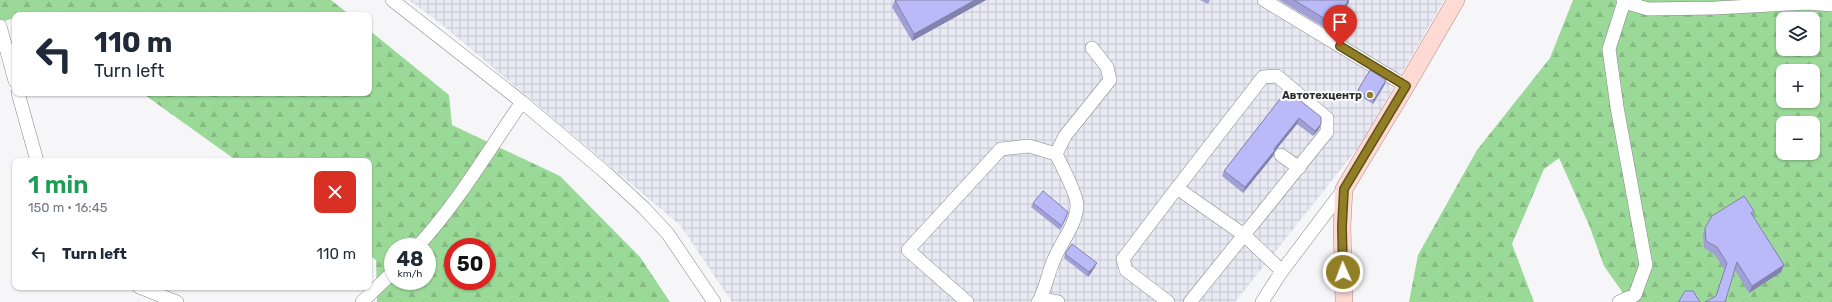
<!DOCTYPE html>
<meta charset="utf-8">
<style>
body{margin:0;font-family:Rubik,sans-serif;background:#f6f6f7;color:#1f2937;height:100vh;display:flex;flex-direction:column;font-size:15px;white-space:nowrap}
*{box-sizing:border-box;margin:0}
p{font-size:13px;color:#747a83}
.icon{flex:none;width:22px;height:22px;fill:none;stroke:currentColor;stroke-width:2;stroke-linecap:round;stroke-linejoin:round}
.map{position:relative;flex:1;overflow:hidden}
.details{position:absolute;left:12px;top:158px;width:360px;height:132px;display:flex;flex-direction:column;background:#fff;border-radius:8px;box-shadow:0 1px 3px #0004}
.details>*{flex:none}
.banner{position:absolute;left:12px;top:12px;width:360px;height:84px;border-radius:8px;box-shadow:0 1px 3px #0004;background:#fff;color:#1f2937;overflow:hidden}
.fabs{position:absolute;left:1776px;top:12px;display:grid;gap:8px}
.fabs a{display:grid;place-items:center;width:44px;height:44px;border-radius:8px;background:#fff;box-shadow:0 1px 3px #0004;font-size:20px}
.speed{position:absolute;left:384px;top:238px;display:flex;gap:8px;font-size:20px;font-weight:700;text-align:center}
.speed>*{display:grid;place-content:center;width:52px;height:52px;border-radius:50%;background:#fff;box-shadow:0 1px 3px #0004;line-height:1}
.speed small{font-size:10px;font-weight:400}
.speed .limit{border:6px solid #d22;background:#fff;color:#111}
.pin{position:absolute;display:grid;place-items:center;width:34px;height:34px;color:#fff;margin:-41px -17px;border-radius:50% 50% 50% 0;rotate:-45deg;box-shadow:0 0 4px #0007}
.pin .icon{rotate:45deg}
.me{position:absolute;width:44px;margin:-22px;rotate:358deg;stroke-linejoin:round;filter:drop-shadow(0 0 3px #0008)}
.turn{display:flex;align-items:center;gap:14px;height:84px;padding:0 16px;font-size:18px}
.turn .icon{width:52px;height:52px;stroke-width:2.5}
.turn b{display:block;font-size:28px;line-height:34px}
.round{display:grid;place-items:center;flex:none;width:42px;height:42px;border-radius:8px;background:#f6f6f7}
.head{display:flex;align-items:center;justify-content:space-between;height:68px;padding:0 16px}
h1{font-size:24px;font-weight:600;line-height:30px;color:#1e9e55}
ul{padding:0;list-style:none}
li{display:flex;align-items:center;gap:12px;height:56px;padding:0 16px}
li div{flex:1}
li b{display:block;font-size:15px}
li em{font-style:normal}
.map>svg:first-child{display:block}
.industrial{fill:url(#industrial-grid)}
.forest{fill:url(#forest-firs);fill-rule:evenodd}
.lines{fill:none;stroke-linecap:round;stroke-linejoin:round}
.minor-casing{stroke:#88888a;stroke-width:14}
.major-casing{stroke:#b38e86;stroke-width:18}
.minor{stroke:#fff;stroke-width:13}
.major{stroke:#fddad3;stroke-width:17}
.wall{fill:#a0a0d6}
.shaded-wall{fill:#8282ae}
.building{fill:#babaf9;stroke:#8282ae}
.route-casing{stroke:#5e5218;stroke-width:10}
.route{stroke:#917e25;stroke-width:7}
.poi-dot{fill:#917e25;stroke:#fff;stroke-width:1.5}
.labels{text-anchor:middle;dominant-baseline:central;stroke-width:4;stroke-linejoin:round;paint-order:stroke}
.poi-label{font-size:11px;font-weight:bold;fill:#2d2d2e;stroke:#fff;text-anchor:end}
</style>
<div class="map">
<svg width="1832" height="302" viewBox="0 0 1832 302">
<defs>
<pattern id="industrial-grid" width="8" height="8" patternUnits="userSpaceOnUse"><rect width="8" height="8" fill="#e8e9f2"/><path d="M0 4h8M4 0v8" fill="none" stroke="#c7c8d0"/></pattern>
<pattern id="forest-firs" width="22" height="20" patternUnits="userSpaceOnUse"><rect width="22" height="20" fill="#9ad997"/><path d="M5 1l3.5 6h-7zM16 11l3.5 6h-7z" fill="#85bb82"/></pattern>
</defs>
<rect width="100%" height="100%" fill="#f6f6f8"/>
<path class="industrial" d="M 409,0 L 1444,0 L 1361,144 L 1235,302 L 732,302 L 680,225 L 440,23 Z"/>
<path class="forest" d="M 0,0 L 331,0 L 350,15 L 31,14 L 15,15 L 15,18 L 0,22 Z
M 1573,0 L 1832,0 L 1832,302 L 1627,302 L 1623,293 L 1604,266 L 1589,225 L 1559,158 L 1544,169 L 1512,244 L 1534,302 L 1409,302 L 1418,255 L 1477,150 L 1550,58 ZM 1783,19 L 1813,19 L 1813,49 L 1783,49 ZM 1783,71 L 1813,71 L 1813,101 L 1783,101 ZM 1783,123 L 1813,123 L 1813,153 L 1783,153 Z
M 369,30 L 449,95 L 452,125 L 560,176 L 640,257 L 670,302 L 377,302 L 376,260 L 369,255 L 369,161 L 237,161 L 142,93 L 369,93 ZM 393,247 L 427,247 L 427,281 L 393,281 ZM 453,247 L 487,247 L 487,281 L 453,281 Z"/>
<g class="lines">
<g class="minor-casing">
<path id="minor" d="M 392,0 L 522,102 L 606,173 L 644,208 L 668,234 L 714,302
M 1264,0 L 1406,86
M 1623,0 L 1624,2 L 1648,9 L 1715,8 L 1808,3 L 1832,5
M 0,26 L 15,81
M 18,93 L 37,161
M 1281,155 L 1299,168
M 1177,188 L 1263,77 L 1277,76 L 1327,118 L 1327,132 L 1190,302
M 417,247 C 457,204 488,151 522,102
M 139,287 L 177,302
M 1042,299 L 1058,302
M 362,302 L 393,272
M 967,302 L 908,250 L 1001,149 L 1029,146 L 1056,154 L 1065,136 L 1110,80 L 1107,67 L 1092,48
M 1038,302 C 1043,297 1049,271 1053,262 C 1060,243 1076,226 1077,206 C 1078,196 1061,164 1056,154
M 1168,302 L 1126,270 L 1123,259 L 1177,188 L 1244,235 L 1282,271
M 1262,302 L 1282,271 L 1344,189
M 1619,302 L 1635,295 L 1646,265 L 1617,107 L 1609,49 L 1624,2"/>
</g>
<g class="major-casing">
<path id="major" d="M 1344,302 L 1342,226 L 1344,189 L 1406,86 L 1456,0"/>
</g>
<use href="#minor" class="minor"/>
<use href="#major" class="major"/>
</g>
<path class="wall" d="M 895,0 L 986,0 L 912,41 L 892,7 Z
M 1200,0 L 1210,0 L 1208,4 Z
M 1279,0 L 1349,0 L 1332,32 Z
M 1385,84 L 1373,104 L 1357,94 L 1358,90 Z
M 1287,90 L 1321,124 L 1319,129 L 1313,136 L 1297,124 L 1275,151 L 1273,156 L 1243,193 L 1222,176 L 1224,171 Z
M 1033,203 L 1067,216 L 1060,230 L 1031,207 Z
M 1754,211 L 1752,216 L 1784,265 L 1781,272 L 1749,293 L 1734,269 L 1716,296 L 1725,270 L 1714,254 L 1704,248 L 1703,235 L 1705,228 Z
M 1065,254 L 1095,267 L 1088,277 L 1064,258 Z"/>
<path class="shaded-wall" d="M 975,0 L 986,0 L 912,41 L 914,34 Z
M 1348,0 L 1349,0 L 1349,2 L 1332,32 L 1335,25 Z
M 1386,80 L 1385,84 L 1373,104 L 1374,100 Z
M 1299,118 L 1297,124 L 1275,151 L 1273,156 L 1243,193 L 1245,187 L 1274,149 Z
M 1321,124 L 1319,129 L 1313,136 L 1315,131 Z
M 1097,263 L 1095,267 L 1088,277 L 1089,272 Z
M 1784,265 L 1781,272 L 1749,293 L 1752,286 Z"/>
<path class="building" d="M 895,0 L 975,0 L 914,34 Z
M 1294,0 L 1348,0 L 1335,25 Z
M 1370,70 L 1386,80 L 1374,100 L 1358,90 Z
M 1287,90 L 1321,117 L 1321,124 L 1315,131 L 1299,118 L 1274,149 L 1275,150 L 1245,187 L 1224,171 Z
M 1043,191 L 1068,212 L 1062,226 L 1033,203 Z
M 1744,196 L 1754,211 L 1751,213 L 1784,265 L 1752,286 L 1737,262 L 1725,302 L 1705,302 L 1716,296 L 1727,263 L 1717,247 L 1706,241 L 1705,228 L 1712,216 Z
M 1072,244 L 1097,263 L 1089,272 L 1065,254 Z
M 1685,291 L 1693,291 L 1700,302 L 1679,302 L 1679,301 Z"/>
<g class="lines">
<g class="route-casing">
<path id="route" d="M 1340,46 L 1406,86 L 1344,189 L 1342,226 L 1343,272"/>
</g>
<use href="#route" class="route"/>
</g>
<circle class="poi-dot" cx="1370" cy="95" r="4"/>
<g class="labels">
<g class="poi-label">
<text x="1362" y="95">Автотехцентр</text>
</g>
</g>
</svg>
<div class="fabs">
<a><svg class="icon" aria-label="layers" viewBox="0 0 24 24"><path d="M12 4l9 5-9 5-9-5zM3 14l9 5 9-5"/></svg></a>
<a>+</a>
<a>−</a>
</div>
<div class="speed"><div>48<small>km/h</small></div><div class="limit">50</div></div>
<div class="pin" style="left:1340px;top:46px;background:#d93025"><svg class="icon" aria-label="arrive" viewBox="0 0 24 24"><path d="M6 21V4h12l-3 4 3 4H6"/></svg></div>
<svg class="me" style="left:1343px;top:272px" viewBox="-20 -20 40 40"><circle r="17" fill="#917e25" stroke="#fff" stroke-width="3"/><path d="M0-11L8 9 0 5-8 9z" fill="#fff"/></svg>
<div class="banner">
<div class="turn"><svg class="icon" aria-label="left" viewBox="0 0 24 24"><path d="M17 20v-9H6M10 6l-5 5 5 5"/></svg><div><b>110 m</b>Turn left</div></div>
</div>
<section class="details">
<div class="head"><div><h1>1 min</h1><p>150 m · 16:45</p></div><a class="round" style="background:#d93025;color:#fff"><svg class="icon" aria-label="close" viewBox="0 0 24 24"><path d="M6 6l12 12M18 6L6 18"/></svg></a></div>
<ul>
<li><svg class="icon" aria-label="left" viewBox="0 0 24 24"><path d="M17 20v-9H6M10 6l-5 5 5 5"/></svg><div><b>Turn left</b></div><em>110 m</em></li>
</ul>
</section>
</div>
